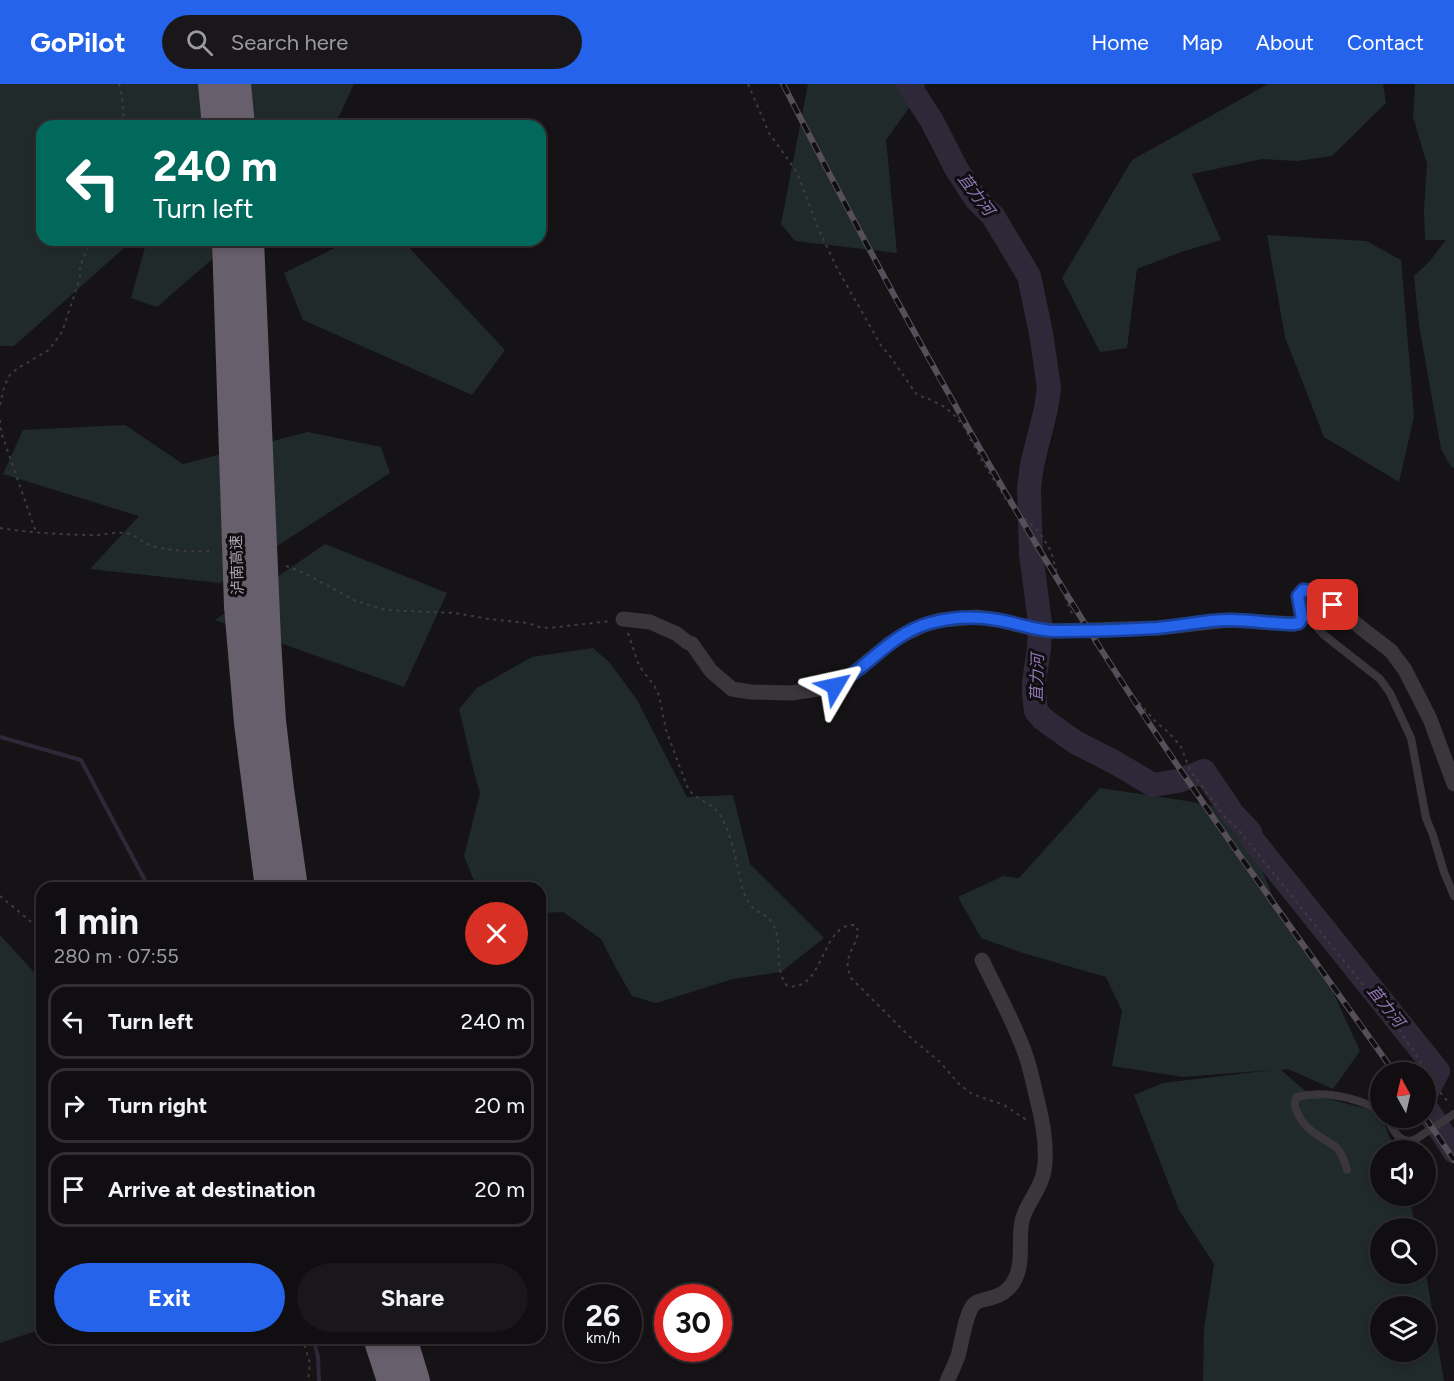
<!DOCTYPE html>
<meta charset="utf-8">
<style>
body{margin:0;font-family:Figtree,"Noto Sans SC",sans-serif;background:#191719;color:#f1f3f6;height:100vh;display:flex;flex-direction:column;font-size:22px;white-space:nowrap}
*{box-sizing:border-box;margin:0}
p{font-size:20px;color:#9c9c9f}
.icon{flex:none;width:33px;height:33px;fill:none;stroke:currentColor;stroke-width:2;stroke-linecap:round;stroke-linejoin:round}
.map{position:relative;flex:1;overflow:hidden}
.sheet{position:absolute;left:36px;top:798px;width:510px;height:462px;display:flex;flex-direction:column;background:#100e10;border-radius:18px;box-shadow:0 3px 9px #0003,0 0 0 2px #302e30}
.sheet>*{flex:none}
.hud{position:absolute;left:36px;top:36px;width:510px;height:126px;border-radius:18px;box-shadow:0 3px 9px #0003,0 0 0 2px #302e30;background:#00695c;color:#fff;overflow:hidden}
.needle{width:39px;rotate:352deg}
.tools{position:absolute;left:1370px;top:978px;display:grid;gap:12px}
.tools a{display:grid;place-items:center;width:66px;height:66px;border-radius:50%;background:#100e10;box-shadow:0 3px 9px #0003,0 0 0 2px #302e30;font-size:30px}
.speed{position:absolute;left:564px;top:1200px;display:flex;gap:12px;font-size:30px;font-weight:700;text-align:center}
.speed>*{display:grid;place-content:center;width:78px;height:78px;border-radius:50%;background:#100e10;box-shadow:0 3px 9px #0003,0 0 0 2px #302e30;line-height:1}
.speed small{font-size:15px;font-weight:400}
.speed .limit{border:9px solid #d22;background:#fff;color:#111}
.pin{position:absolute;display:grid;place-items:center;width:51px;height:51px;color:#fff;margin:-26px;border-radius:12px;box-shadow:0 3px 9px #0006}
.me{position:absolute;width:66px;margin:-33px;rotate:54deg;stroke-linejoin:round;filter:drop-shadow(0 0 4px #0008)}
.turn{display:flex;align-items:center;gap:21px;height:126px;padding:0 18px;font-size:27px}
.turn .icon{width:78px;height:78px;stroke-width:2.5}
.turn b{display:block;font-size:42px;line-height:51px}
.round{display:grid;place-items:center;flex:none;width:63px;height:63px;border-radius:32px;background:#191719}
.head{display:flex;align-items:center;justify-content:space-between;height:102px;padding:0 18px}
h1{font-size:36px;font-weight:700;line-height:45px}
.action{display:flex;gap:12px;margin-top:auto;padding:12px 18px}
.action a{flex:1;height:69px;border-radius:36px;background:#2563eb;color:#fff;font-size:24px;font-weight:700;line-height:69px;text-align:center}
.action a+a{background:#191719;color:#f1f3f6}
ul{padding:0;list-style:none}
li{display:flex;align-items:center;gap:18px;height:75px;margin:0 12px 9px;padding:0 6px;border:3px solid #302e30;border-radius:18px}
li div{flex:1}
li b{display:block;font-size:22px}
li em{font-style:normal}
header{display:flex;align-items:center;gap:36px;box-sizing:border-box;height:84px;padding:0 30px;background:#2563eb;color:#fff}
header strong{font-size:28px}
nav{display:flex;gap:33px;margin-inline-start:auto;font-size:21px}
.search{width:420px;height:54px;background:#191719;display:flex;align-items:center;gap:15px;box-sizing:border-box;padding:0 21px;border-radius:33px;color:#9c9c9f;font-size:22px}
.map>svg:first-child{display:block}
.green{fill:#212a2a;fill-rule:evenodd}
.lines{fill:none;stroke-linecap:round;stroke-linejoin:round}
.stream{stroke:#2f2839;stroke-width:4}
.river{stroke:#2f2839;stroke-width:24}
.path{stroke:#403b43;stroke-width:2;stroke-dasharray:3 4.5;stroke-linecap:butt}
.service{stroke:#3a363c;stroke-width:8}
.minor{stroke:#3a363c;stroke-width:15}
.motorway{stroke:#675f6b;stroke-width:28}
.rail-casing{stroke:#564f59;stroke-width:6}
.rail{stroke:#100e10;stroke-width:4;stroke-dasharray:11;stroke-linecap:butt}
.motorway-bridge{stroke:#675f6b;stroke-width:28}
.route-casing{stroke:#184099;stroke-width:15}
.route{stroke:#2563eb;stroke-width:10}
.labels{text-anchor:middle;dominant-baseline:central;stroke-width:6;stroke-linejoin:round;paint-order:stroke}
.street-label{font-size:15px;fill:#afa3b6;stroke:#100e10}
.water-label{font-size:16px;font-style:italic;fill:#9077b4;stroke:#100e10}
</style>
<header>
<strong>GoPilot</strong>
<div class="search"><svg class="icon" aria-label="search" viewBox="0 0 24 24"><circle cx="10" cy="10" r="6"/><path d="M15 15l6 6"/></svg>Search here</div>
<nav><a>Home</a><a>Map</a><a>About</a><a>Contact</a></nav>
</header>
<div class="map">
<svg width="1454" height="1297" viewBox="0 0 1454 1297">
<rect width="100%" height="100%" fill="#151315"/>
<path class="green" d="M 0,0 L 354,0 L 340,30 L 332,42 L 42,42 L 42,156 L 133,156 L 14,262 L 0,262 Z
M 808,0 L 926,0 L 886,56 L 897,169 L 795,157 L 781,140 Z
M 1268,0 L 1383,0 L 1386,19 L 1332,72 L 1297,77 L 1262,75 L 1192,90 L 1221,156 L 1181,168 L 1137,185 L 1127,264 L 1100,268 L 1062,194 L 1132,76 Z
M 1415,0 L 1454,0 L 1454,384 L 1451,383 L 1441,365 L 1419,241 L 1414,192 L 1429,178 L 1446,156 L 1425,156 L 1424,126 L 1427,80 L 1413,33 Z
M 1267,151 L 1366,157 L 1401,176 L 1414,333 L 1399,398 L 1324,353 L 1285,253 Z
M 147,156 L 234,156 L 157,223 L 131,214 Z
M 351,156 L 402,156 L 505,266 L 472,311 L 303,236 L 284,189 Z
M 125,341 L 183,380 L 308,348 L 381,363 L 390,389 L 220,499 L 90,485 L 139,432 L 3,390 L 23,346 Z
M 325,460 L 447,509 L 404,603 L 215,536 Z
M 593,564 L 610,579 L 637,616 L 687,713 L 733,711 L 750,780 L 824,854 L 781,888 L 733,895 L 656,919 L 632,912 L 617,886 L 601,855 L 563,828 L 540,829 L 540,804 L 477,804 L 464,772 L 480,709 L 473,684 L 459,625 L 477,604 L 532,573 Z
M 1100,704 L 1187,717 L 1237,727 L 1279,827 L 1319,877 L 1360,967 L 1333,1005 L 1288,985 L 1281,986 L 1309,1010 L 1380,1028 L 1380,1034 L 1382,1034 L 1395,1066 L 1380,1066 L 1380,1112 L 1409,1112 L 1416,1144 L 1380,1144 L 1380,1190 L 1425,1190 L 1425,1184 L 1444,1297 L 1203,1297 L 1204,1245 L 1214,1180 L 1179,1126 L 1134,1011 L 1163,999 L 1273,986 L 1183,993 L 1112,982 L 1122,927 L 1106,893 L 1023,869 L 981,854 L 958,813 L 1003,792 L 1019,794 ZM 1380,1222 L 1425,1222 L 1425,1268 L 1380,1268 Z
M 0,851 L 42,897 L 42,1245 L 0,1259 Z"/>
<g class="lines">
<path class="stream" d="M 0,653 L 81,676 L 149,804
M 313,1254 L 318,1273 L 319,1297"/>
<path class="river" d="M 908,0 L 932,37 L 957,86 L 976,115 L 993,132 L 1029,192 L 1041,249 L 1049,304 L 1046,325 L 1032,381 L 1029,404 L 1031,470 L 1040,539 L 1039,564 L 1034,598 L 1034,610 L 1036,627 L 1043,635 L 1075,658 L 1114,678 L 1153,701 L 1178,697 L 1204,687 L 1233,730 L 1250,748 L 1252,755 L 1438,987 L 1425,1012
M 1425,1022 L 1454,1067"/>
<path class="path" d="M 119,0 C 123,14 124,28 123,42
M 748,0 L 769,49 L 797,88 L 818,144 L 838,186 L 882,263 L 890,272 L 917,311 L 929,315 L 945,323 L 957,334 L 964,343 L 981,375 L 1011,423 L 1031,440 L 1039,448 L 1051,467 L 1058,494 L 1071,528 L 1075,533
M 0,321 L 4,303 L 9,292 L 18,284 L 49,266 L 62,248 L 80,194 L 80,182 L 91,156
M 0,336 L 1,348 L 36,448
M 0,444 C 32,449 66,451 98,451 C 107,450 116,448 125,449 C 135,450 141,458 150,461 C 162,467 200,468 214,467
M 286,482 L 304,489 L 356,517 L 386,526 L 455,529 L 489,535 L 528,539 L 539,543 L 549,544 L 611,537
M 628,549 L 639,582 L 654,601 L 659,611 L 666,646 L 688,705 C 696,716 713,719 720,731 C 731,749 735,772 740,793 C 741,799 742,805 745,811 C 747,815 749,819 752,823 C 758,829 769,831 773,840 C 784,861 772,881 787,902 C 825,909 820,838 856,841 C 864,860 839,868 851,894 L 912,955 L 940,978 L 959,1000 L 972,1010 L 1004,1021 L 1028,1037
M 1094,559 L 1110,581 L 1116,592 L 1155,637 L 1169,649 L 1177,658 L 1181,663 L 1190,686 L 1228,737 L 1233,739 L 1401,948 L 1439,1007 L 1450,1020
M 0,812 L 42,847
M 302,1254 L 310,1279 L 308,1297"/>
<path class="service" d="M 1302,527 L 1324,551 L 1380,595 L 1390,609 L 1411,654 L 1426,734 L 1433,751 L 1444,788 L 1454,812
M 1387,1034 C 1393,1046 1401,1063 1416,1055 L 1454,1030
M 1347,1086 C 1345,1079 1342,1069 1337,1064 C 1322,1052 1308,1050 1298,1030 C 1295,1024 1293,1019 1297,1013 C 1325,1006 1355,1014 1380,1026"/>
<path class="minor" d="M 623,535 L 650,538 L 677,550 L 687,558 L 692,560 L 711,587 L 732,605 L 751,608 L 791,609 L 825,604 L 835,602 L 845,596 L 889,560 L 903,551 L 924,541 L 941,536 L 977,533 L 999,536 L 1034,545 L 1053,547 L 1158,544 L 1229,536 L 1294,540 L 1299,539 L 1302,535 L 1298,512 L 1303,506 L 1312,507 L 1333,521 L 1365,547 L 1391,567 L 1405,586 L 1430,635 L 1454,700
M 947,1297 C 951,1289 955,1280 958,1272 C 962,1259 965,1230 974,1220 C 978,1217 982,1216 987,1215 C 999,1212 1009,1208 1015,1195 C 1024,1178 1018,1156 1022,1137 C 1026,1119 1041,1106 1044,1087 C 1048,1063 1043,1038 1037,1015 C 1034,1002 1031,988 1027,975 C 1016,941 997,908 982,876"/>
<path class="motorway" d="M 212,0 L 216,42
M 237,0 L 241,42
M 238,522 L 248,639 L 269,804
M 267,556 L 272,637 L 280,705 L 294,804
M 377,1254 L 391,1297
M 403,1254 L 416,1297"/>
<g class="rail-casing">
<path id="rail" d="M 783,0 C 882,194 987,386 1104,570 C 1195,713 1296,850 1394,988
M 1425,1033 L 1454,1076"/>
</g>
<use href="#rail" class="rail"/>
<path class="motorway-bridge" d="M 226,156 L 238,522
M 250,156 L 267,556"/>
</g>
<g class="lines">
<g class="route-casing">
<path id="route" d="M 835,602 C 868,583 892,549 930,539 C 952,533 976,532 998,536 C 1017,539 1036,547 1056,547 C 1090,547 1124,546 1157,544 C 1181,542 1205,536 1230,536 C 1251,536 1272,540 1294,540 L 1299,539 L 1302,534 L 1298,512 L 1303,506 L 1312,507 L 1333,521"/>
</g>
<use href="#route" class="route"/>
</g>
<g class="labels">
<g class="street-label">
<text transform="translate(237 481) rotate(-92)">泸南高速</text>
</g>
<g class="water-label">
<text transform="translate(976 110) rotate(53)">苴力河</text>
<text transform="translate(1037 594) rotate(-89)">苴力河</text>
<text transform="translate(1386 922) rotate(51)">苴力河</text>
</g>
</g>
</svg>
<div class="tools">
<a><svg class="needle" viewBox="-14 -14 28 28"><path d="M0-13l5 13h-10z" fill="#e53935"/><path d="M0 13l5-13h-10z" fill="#9c9c9f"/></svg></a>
<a><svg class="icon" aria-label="sound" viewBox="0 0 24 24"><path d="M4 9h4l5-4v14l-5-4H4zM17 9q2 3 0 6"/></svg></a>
<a><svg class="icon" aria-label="search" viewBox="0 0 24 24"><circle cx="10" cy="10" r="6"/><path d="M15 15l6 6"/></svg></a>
<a><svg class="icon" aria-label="layers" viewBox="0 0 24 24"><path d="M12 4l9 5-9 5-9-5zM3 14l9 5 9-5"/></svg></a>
</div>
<div class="speed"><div>26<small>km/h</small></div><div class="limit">30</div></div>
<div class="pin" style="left:1333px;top:521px;background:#d93025"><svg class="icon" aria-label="arrive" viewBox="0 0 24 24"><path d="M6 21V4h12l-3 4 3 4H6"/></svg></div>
<svg class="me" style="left:835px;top:602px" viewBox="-20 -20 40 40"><path d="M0-17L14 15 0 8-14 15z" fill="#2563eb" stroke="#fff" stroke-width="4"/></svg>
<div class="hud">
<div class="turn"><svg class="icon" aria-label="left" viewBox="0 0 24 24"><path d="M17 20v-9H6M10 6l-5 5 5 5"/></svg><div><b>240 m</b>Turn left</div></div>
</div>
<section class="sheet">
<div class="head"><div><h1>1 min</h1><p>280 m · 07:55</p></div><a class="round" style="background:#d93025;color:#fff"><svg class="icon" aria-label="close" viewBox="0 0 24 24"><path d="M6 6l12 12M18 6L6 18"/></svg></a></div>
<ul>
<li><svg class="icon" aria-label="left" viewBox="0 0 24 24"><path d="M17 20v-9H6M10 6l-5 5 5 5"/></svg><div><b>Turn left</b></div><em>240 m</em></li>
<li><svg class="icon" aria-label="right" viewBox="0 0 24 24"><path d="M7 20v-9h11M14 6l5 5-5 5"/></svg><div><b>Turn right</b></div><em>20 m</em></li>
<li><svg class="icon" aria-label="arrive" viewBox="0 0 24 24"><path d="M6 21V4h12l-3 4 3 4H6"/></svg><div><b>Arrive at destination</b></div><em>20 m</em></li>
</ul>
<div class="action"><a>Exit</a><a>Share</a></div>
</section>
</div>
